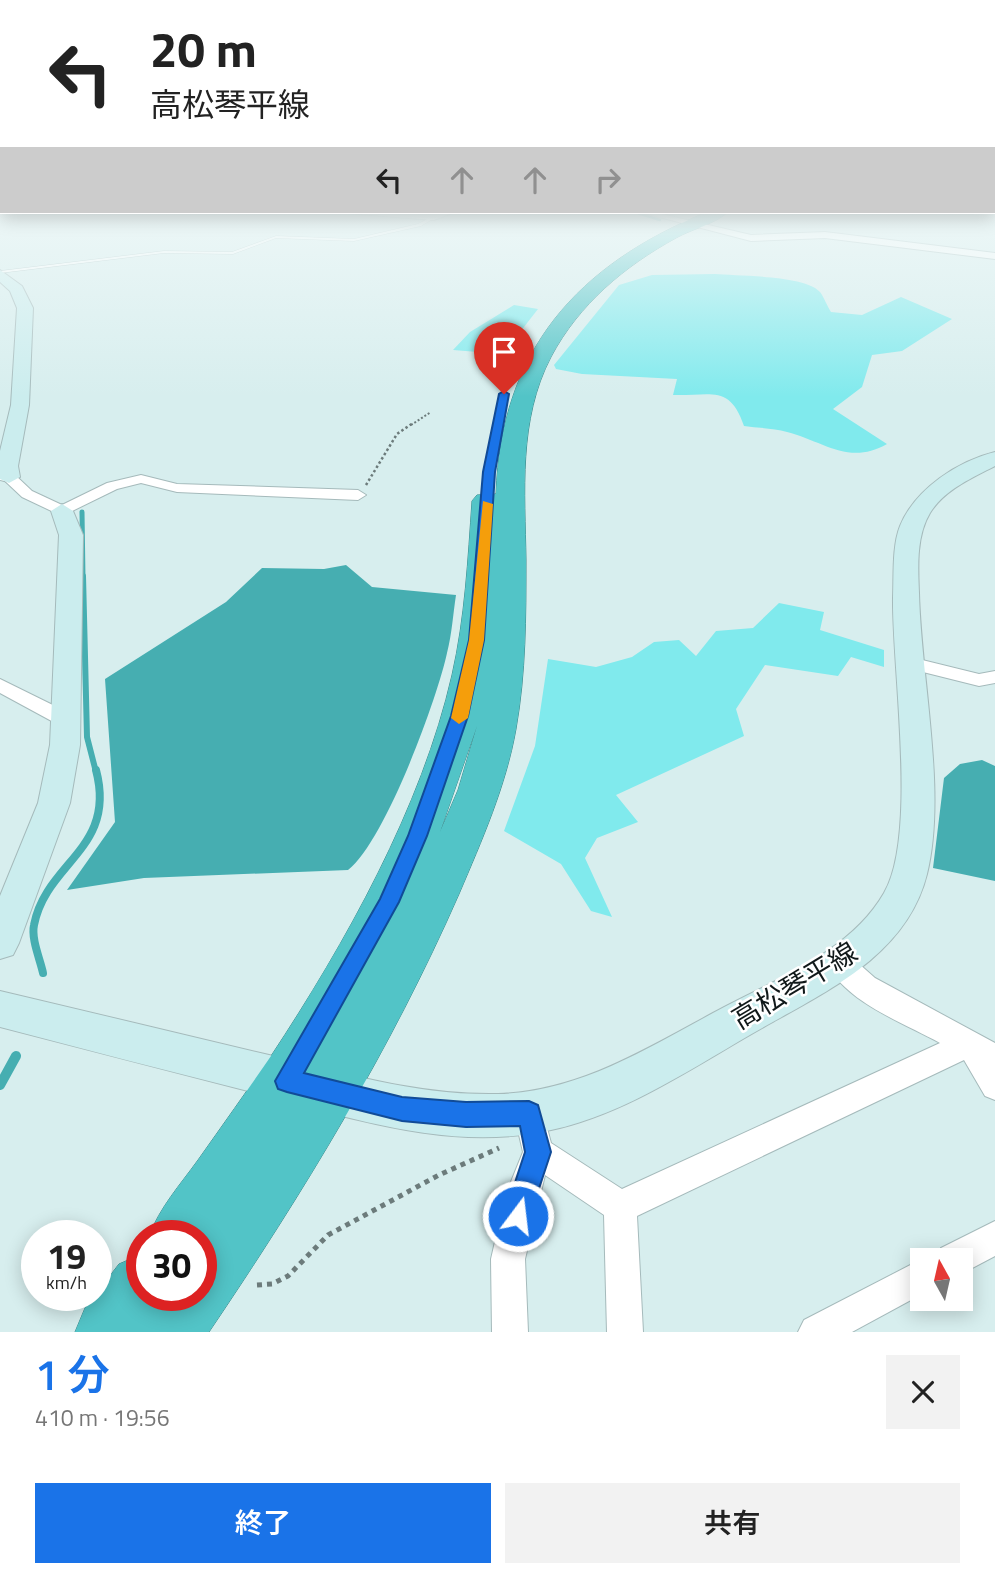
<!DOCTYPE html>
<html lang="ja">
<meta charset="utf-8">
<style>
body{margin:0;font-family:"Titillium Web","Noto Sans JP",sans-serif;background:#f2f2f2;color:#222;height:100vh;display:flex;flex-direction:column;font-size:26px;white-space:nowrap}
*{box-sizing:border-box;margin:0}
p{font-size:23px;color:#767676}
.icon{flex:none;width:38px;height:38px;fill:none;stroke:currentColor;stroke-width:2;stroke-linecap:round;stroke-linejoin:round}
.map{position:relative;height:1332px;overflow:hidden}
.sheet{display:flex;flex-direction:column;background:#fff;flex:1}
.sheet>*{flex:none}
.top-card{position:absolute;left:0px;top:0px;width:996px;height:214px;box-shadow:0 4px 18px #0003;background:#fff;color:#222;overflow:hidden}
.needle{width:46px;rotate:352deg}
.tools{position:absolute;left:910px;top:1248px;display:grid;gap:14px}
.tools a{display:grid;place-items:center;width:63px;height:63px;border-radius:0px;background:#fff;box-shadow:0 4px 18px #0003;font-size:35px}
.speed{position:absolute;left:21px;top:1220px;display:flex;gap:14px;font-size:35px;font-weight:700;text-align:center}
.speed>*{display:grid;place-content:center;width:91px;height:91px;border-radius:50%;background:#fff;box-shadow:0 4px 18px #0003;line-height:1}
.speed small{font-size:18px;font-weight:400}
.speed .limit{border:10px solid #d22;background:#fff;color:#111}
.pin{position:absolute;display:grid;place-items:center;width:60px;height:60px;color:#fff;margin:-72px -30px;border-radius:50% 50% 50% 0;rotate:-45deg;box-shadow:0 0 7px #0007}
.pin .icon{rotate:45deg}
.me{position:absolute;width:77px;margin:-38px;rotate:15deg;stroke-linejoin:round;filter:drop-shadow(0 0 5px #0008)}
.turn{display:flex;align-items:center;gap:24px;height:147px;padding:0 35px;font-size:32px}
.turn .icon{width:91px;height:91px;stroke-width:2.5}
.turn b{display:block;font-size:49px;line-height:60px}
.lanes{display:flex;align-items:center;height:66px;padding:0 35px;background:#0003;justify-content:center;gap:35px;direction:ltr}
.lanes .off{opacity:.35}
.round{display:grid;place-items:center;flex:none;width:74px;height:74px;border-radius:0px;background:#f2f2f2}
.head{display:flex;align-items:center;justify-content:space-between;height:119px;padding:0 35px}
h1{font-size:42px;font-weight:600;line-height:52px;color:#1a73e8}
.button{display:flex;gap:14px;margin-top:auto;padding:14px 35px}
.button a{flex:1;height:80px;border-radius:0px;background:#1a73e8;color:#fff;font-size:28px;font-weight:600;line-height:80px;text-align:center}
.button a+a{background:#f2f2f2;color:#222}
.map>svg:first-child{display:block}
.green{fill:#80eaed}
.water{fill:#46aeb1}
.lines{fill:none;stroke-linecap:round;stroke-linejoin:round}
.stream-far4{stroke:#46aeb1;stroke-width:2.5}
.stream-far3{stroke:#46aeb1;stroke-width:5}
.stream-far2{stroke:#46aeb1;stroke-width:6}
.stream-far1{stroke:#46aeb1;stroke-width:8}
.stream{stroke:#46aeb1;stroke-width:10}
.lane-casing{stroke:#a5babb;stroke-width:1}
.street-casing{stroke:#a5babb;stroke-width:2}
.secondary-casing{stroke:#a5babb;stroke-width:2}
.highway-casing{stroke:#3b888a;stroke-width:1}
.path-far2{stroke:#6c7b7b;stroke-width:2;stroke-dasharray:2 2;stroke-linecap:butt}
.path-far1{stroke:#6c7b7b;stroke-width:2.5;stroke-dasharray:2.5 2.5;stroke-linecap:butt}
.path{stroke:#6c7b7b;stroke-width:5;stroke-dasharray:5 5;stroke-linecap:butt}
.lane{fill:#fff;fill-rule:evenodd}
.street{fill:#fff;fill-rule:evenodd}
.secondary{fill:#cbedee;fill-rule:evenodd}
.highway{fill:#52c4c7;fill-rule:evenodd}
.route{fill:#1a73e8;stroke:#114b97;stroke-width:2}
.slow{fill:#f59e0b}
.labels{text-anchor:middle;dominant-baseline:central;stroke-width:5;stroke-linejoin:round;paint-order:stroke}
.near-street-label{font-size:28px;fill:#11191a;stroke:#fff}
</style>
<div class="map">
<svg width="995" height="1332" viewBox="0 0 995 1332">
<rect width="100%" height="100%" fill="#d7eeee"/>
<path class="green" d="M 715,274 C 737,276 806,275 820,292 C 824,297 827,306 831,312 L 862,315 L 901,297 L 952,319 L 902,351 L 872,355 L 862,387 L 833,409 L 887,444 C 849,466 823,441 787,432 C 774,428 758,428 744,426 C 730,384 711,396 673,395 L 677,379 L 582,374 L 556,369 L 554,365 L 619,285 L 652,275 Z
M 514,305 L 538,309 L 503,354 L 453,350 L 470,332 Z
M 779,603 L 824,612 L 820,630 L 884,650 L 884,667 L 851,657 L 838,676 L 765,665 L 736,709 L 744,736 L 616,795 L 638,822 L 597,838 L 585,858 L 612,917 L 591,911 L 561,864 L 504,831 L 535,746 L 548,659 L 596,667 L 632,657 L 654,642 L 679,640 L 696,656 L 716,631 L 753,628 Z"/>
<path class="water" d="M 346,565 L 372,587 L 456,595 C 453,614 452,634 447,653 C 437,700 384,843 348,870 L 144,878 L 67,890 L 115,822 L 105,679 L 226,602 L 262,568 L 324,569 Z
M 982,760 L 995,766 L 995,881 L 933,868 L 944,778 L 960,764 Z"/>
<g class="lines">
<path class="stream-far4" d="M 634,212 L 660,220"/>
<path class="stream-far3" d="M 82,512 L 83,578"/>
<path class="stream-far2" d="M 83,576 L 87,737 L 96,772"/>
<path class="stream-far1" d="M 43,973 C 40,959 31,939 34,925 C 46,862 117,849 96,770"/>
<path class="stream" d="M 0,1085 L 16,1056"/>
<g class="lane-casing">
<path id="lane" d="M 433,216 L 436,217 L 421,226 L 354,241 L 276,238 L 233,254 L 164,253 L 0,273 L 0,271 L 164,251 L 232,252 L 276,236 L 354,239 L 418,224 Z"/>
</g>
<g class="street-casing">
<path id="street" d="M 332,212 L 434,214 L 455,212 L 434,220 Z
M 640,212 L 653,212 L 751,235 L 825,232 L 995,253 L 995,259 L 825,238 L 751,241 Z
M 0,472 L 14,474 L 32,491 L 62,505 L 107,483 L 141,475 L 177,484 L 358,490 L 366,495 L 358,500 L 177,492 L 141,483 L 117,489 L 62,516 L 22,497 L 5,481 L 0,480 Z
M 910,657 L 979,674 L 995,671 L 995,683 L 979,686 L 903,667 L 900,663 L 903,659 Z
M 0,679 L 73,715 L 76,720 L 73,725 L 59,725 L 0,693 Z
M 840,951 L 849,955 L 875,978 L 995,1043 L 995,1100 L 985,1096 L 964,1060 L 637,1216 L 643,1332 L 607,1332 L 604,1215 L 545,1175 L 525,1259 L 528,1332 L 492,1332 L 491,1259 L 506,1194 L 523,1152 L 514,1113 L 518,1102 L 529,1098 L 540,1102 L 551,1143 L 622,1189 L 940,1043 C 904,1023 845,1002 827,963 L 831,955 Z
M 995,1221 L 995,1256 L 961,1274 L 961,1260 L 936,1260 L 941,1248 Z
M 922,1259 L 922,1294 L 852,1332 L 798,1332 L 804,1320 Z"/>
</g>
<g class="secondary-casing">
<path id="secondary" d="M 0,270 L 22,286 L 33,308 L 29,405 L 18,466 L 20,477 L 9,483 L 0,479 L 0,451 L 11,405 L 17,308 L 10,291 L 0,282 Z
M 995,452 L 995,466 C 972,478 944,490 930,513 C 916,536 918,568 919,593 C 921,679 947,793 927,874 C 908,951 834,988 771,1023 C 700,1062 630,1113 551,1130 C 450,1153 349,1117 252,1092 C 168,1071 84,1049 0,1027 L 0,991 C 90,1012 179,1034 269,1055 C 344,1073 419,1096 498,1094 C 577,1092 645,1050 713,1013 C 771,981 849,954 884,893 C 918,835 892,670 893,598 C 894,575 892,546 900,526 C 915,489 958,461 995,452 Z
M 62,504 L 73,511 L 83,535 L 80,745 L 70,803 L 19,943 L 13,955 L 0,959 L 0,896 L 38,803 L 50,745 L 59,535 L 51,511 Z"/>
</g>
<g class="highway-casing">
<path id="highway" d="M 707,212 L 728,212 C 715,224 692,229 676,238 C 625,266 579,304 551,357 C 518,420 525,492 526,560 C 526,616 526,673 516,729 C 506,786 482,840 459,894 C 391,1049 303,1193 209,1332 L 75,1332 L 85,1308 L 119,1264 L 142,1254 L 142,1295 L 201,1295 L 201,1236 L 149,1236 C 160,1207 180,1185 198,1160 C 222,1126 247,1091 271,1056 C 345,944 422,807 452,675 C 465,618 468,559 472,501 L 477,495 L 496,494 C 501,350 577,265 707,212 ZM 477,726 L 458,790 L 440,832 Z"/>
</g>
<path class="path-far2" d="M 411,425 L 431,412"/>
<path class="path-far1" d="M 366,485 L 397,434 L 413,423"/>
<path class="path" d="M 257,1285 L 272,1284 L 288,1276 L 328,1235 L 439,1175 L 499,1148"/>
<use href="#lane" class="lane"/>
<use href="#street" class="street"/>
<use href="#secondary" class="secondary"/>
<use href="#highway" class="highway"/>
</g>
<linearGradient id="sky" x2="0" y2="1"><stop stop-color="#67b2d2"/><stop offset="0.53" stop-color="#edf7f7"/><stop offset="1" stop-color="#edf7f7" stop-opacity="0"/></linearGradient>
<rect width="995" height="397" fill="url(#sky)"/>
<path class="route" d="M 504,391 L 509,394 L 495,472 L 484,640 L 468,716 L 427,836 L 399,902 L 304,1073 L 402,1097 L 466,1102 L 529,1101 L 538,1105 L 551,1152 L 527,1225 L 518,1229 L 508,1225 L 504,1216 L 525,1152 L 520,1126 L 466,1127 L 402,1121 L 287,1092 L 278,1089 L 275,1081 L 380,899 L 408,836 L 451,716 L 469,640 L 483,472 L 499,394 Z"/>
<path class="slow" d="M 483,501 L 493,504 L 484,640 L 468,718 L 459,724 L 451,718 L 469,640 Z"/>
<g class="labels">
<g class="near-street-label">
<text transform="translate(794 985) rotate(-31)">高松琴平線</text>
</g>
</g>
</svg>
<div class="tools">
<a><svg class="needle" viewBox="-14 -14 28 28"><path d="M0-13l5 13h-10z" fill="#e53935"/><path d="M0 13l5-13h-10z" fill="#767676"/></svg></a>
</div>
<div class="speed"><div>19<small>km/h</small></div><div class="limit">30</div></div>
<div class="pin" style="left:504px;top:394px;background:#d93025"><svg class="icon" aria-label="arrive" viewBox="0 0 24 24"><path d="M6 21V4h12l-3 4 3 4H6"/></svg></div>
<svg class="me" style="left:518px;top:1216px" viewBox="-20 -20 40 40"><circle r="17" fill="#1a73e8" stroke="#fff" stroke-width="3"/><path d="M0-11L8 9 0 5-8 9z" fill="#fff"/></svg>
<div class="top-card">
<div class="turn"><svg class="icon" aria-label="left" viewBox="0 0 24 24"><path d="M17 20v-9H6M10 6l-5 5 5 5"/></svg><div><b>20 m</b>高松琴平線</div></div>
<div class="lanes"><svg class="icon" aria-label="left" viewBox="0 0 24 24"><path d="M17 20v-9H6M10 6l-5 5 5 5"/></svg><svg class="icon off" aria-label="ahead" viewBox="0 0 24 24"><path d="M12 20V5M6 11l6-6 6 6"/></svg><svg class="icon off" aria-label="ahead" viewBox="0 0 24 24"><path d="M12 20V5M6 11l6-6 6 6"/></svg><svg class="icon off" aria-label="right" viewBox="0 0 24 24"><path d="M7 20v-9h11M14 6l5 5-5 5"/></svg></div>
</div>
</div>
<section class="sheet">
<div class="head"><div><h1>1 分</h1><p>410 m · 19:56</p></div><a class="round"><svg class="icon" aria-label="close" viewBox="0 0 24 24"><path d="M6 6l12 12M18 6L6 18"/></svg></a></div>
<div class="button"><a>終了</a><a>共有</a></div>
</section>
